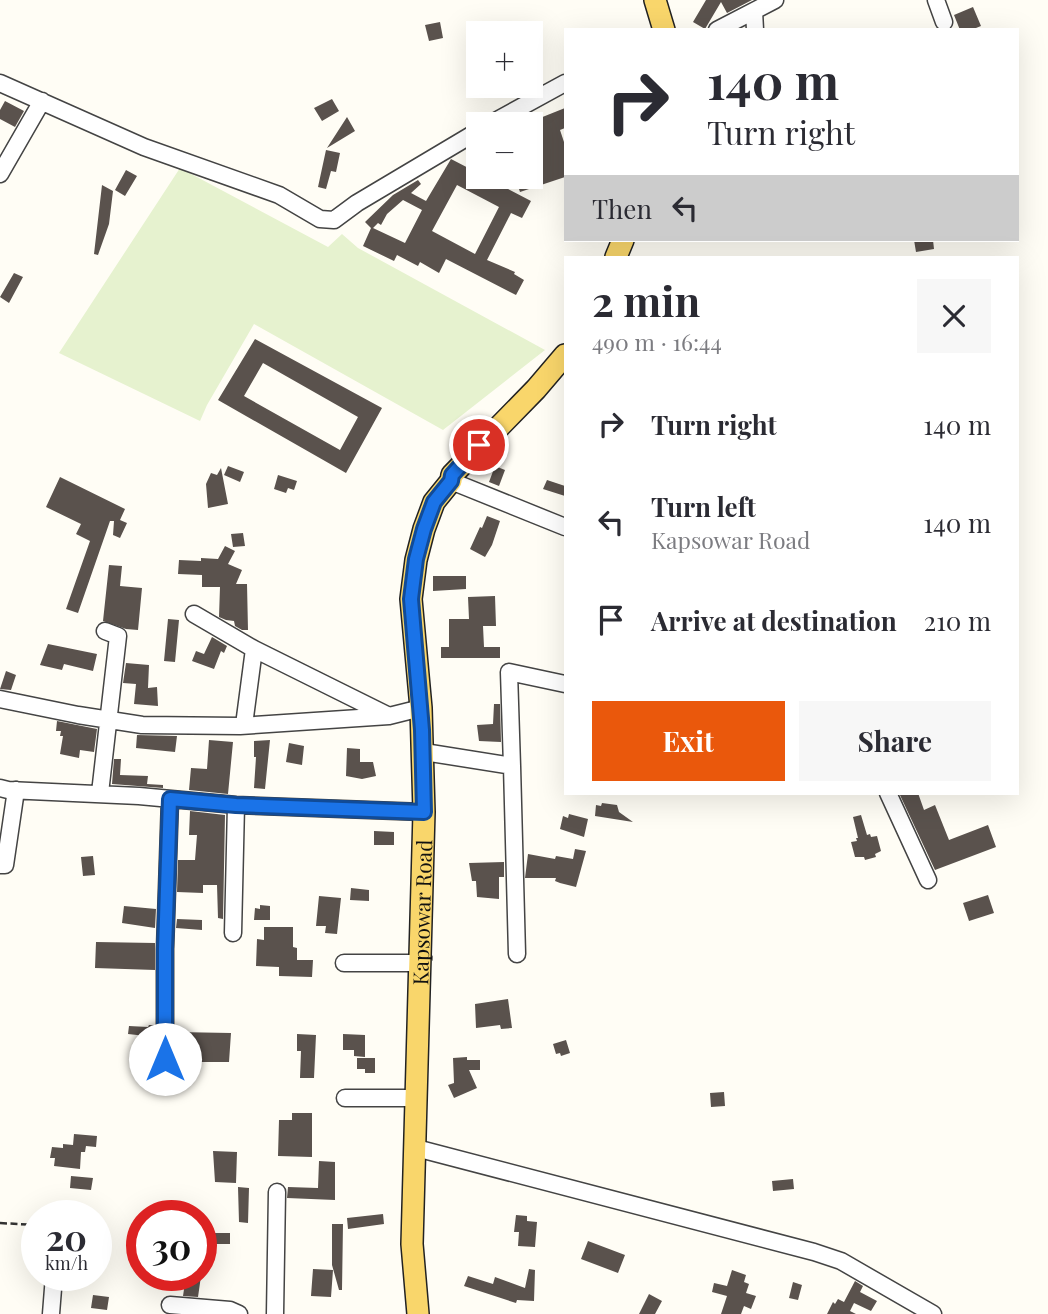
<!DOCTYPE html>
<meta charset="utf-8">
<style>
body{margin:0;font-family:"Playfair Display",serif;background:#f7f7f7;color:#2b2b33;height:100vh;display:flex;flex-direction:column;font-size:26px;white-space:nowrap}
*{box-sizing:border-box;margin:0}
p{font-size:23px;color:#7c7c81}
.icon{flex:none;width:38px;height:38px;fill:none;stroke:currentColor;stroke-width:2;stroke-linecap:round;stroke-linejoin:round}
.map{position:relative;flex:1;overflow:hidden}
.side{position:absolute;left:564px;top:256px;width:455px;height:539px;display:flex;flex-direction:column;background:#fff;border-radius:0px;box-shadow:0 7px 28px #0002}
.side>*{flex:none}
.banner{position:absolute;left:564px;top:28px;width:455px;height:214px;border-radius:0px;box-shadow:0 7px 28px #0002;background:#fff;color:#2b2b33;overflow:hidden}
.fabs{position:absolute;left:466px;top:21px;display:grid;gap:14px}
.fabs a{display:grid;place-items:center;width:77px;height:77px;border-radius:0px;background:#fff;box-shadow:0 7px 28px #0002;font-size:35px}
.speed{position:absolute;left:21px;top:1200px;display:flex;gap:14px;font-size:35px;font-weight:700;text-align:center}
.speed>*{display:grid;place-content:center;width:91px;height:91px;border-radius:50%;background:#fff;box-shadow:0 7px 28px #0002;line-height:1}
.speed small{font-size:18px;font-weight:400}
.speed .limit{border:10px solid #d22;background:#fff;color:#111}
.pin{position:absolute;display:grid;place-items:center;width:60px;height:60px;color:#fff;margin:-30px;border:4px solid #fff;border-radius:50%;box-shadow:0 2px 7px #0007}
.me{position:absolute;width:77px;margin:-38px;rotate:0deg;stroke-linejoin:round;filter:drop-shadow(0 0 5px #0008)}
.turn{display:flex;align-items:center;gap:24px;height:147px;padding:0 28px;font-size:32px}
.turn .icon{width:91px;height:91px;stroke-width:2.5}
.turn b{display:block;font-size:49px;line-height:60px}
.then{display:flex;align-items:center;height:66px;padding:0 28px;background:#0003;gap:14px;font-size:26px}
.round{display:grid;place-items:center;flex:none;width:74px;height:74px;border-radius:0px;background:#f7f7f7}
.overview{display:flex;align-items:center;justify-content:space-between;height:119px;padding:0 28px}
h1{font-size:42px;font-weight:700;line-height:52px}
.button{display:flex;gap:14px;margin-top:auto;padding:14px 28px}
.button a{flex:1;height:80px;border-radius:0px;background:#ea580c;color:#fff;font-size:28px;font-weight:700;line-height:80px;text-align:center}
.button a+a{background:#f7f7f7;color:#2b2b33}
ul{padding:0;list-style:none}
li{display:flex;align-items:center;gap:21px;height:98px;padding:0 28px}
li div{flex:1}
li b{display:block;font-size:26px}
li em{font-style:normal}
.map>svg:first-child{display:block}
.pitch{fill:#e6f2cf}
.building{fill:#5a524d;fill-rule:evenodd}
.lines{fill:none;stroke-linecap:round;stroke-linejoin:round}
.minor-casing{stroke:#444;stroke-width:19}
.major-casing{stroke:#222;stroke-width:24}
.path{stroke:#333;stroke-width:2.5;stroke-dasharray:7 3.5;stroke-linecap:butt}
.minor{stroke:#fff;stroke-width:16}
.major{stroke:#f9d66b;stroke-width:21}
.route-casing{stroke:#114b97;stroke-width:18}
.route{stroke:#1a73e8;stroke-width:12}
.labels{text-anchor:middle;dominant-baseline:central;stroke-width:7;stroke-linejoin:round;paint-order:stroke}
.street-label{font-size:21px;fill:#111;stroke:#fff}
</style>
<div class="map">
<svg width="1048" height="1314" viewBox="0 0 1048 1314">
<rect width="100%" height="100%" fill="#fffdf5"/>
<path class="pitch" d="M 180,168 L 328,247 L 342,234 L 358,248 L 545,350 L 443,430 L 254,324 L 207,405 L 200,421 L 59,353 Z"/>
<path class="building" d="M 706,0 L 752,0 L 727,13 L 721,2 L 705,29 L 693,22 Z
M 973,7 L 981,26 L 971,30 L 960,30 L 954,15 Z
M 440,22 L 443,38 L 429,41 L 425,25 Z
M 332,99 L 339,111 L 322,121 L 314,108 Z
M 5,101 L 24,111 L 15,127 L 0,119 L 0,110 Z
M 565,108 L 565,128 L 560,130 L 565,145 L 565,177 L 520,192 L 515,177 L 530,177 L 530,122 Z
M 347,117 L 355,131 L 327,148 Z
M 326,150 L 340,153 L 336,172 L 331,171 L 326,189 L 318,187 Z
M 451,159 L 478,173 L 478,177 L 485,177 L 531,201 L 522,218 L 511,213 L 487,260 L 515,272 L 514,274 L 524,280 L 516,295 L 446,259 L 439,273 L 420,262 L 418,266 L 397,255 L 394,261 L 363,246 L 371,228 L 365,222 L 393,195 L 418,180 L 421,184 L 411,193 L 426,201 ZM 457,185 L 499,207 L 475,254 L 432,231 ZM 403,200 L 422,210 L 405,243 L 373,228 L 378,223 L 381,225 L 387,214 Z
M 126,170 L 137,176 L 125,196 L 115,190 Z
M 102,185 L 113,191 L 109,224 L 98,255 L 94,254 Z
M 914,240 L 933,240 L 934,249 L 916,252 Z
M 14,273 L 23,277 L 9,303 L 0,297 Z
M 255,339 L 382,408 L 346,473 L 218,400 ZM 263,363 L 358,417 L 340,450 L 244,396 Z
M 228,466 L 244,472 L 240,482 L 224,475 Z
M 495,466 L 505,470 L 499,486 L 489,482 Z
M 221,468 L 228,504 L 208,508 L 206,484 L 211,473 L 217,475 Z
M 278,475 L 297,481 L 294,490 L 288,488 L 286,493 L 274,489 Z
M 60,477 L 125,509 L 120,520 L 127,523 L 120,538 L 113,535 L 114,521 L 110,521 L 78,613 L 66,609 L 90,541 L 76,534 L 81,524 L 46,507 Z
M 547,480 L 565,486 L 565,496 L 543,489 Z
M 487,516 L 500,521 L 492,545 L 485,557 L 470,549 L 480,527 L 482,528 Z
M 243,533 L 245,546 L 233,547 L 231,534 Z
M 225,546 L 235,551 L 228,564 L 242,570 L 236,584 L 247,584 L 248,630 L 242,630 L 235,626 L 234,621 L 226,620 L 219,617 L 220,587 L 202,587 L 202,575 L 178,574 L 179,560 L 201,561 L 201,558 L 218,559 Z
M 109,565 L 122,566 L 120,586 L 142,588 L 138,630 L 126,629 L 103,621 Z
M 433,576 L 466,576 L 466,589 L 433,591 Z
M 495,596 L 496,626 L 483,626 L 484,647 L 500,647 L 500,658 L 441,658 L 441,647 L 449,647 L 449,619 L 469,619 L 468,597 Z
M 168,619 L 179,620 L 175,662 L 164,661 Z
M 212,637 L 227,646 L 224,653 L 221,651 L 214,669 L 192,661 L 196,651 L 204,654 Z
M 48,644 L 97,654 L 93,671 L 64,664 L 62,670 L 40,665 Z
M 126,663 L 149,665 L 148,688 L 157,687 L 158,706 L 134,704 L 136,684 L 123,683 Z
M 6,671 L 16,675 L 11,690 L 0,689 Z
M 494,704 L 500,704 L 501,742 L 479,741 L 477,725 L 493,724 Z
M 57,721 L 97,729 L 94,752 L 80,750 L 79,758 L 60,754 L 63,736 L 60,736 L 61,731 L 56,731 Z
M 137,735 L 177,736 L 175,752 L 136,748 Z
M 209,740 L 233,742 L 228,794 L 189,790 L 191,768 L 207,769 Z
M 270,740 L 265,789 L 254,788 L 256,757 L 254,757 L 254,741 Z
M 289,743 L 304,746 L 302,765 L 286,762 Z
M 347,748 L 360,749 L 360,762 L 373,762 L 376,776 L 362,779 L 346,776 Z
M 114,759 L 121,759 L 120,775 L 148,776 L 147,784 L 163,785 L 163,788 L 112,784 Z
M 899,793 L 918,793 L 924,810 L 935,805 L 949,840 L 988,825 L 996,847 L 935,870 Z
M 602,803 L 617,805 L 619,812 L 633,822 L 595,816 L 596,805 L 601,806 Z
M 190,811 L 225,815 L 223,919 L 218,918 L 217,885 L 203,885 L 203,893 L 177,892 L 178,860 L 195,860 L 197,835 L 189,835 Z
M 569,814 L 588,819 L 584,837 L 560,829 L 563,816 L 568,818 Z
M 861,815 L 867,835 L 870,834 L 871,837 L 877,836 L 881,851 L 875,854 L 876,857 L 865,860 L 864,857 L 855,857 L 851,842 L 857,841 L 856,838 L 858,838 L 853,817 Z
M 374,831 L 394,832 L 394,845 L 374,845 Z
M 575,849 L 586,851 L 576,887 L 560,883 L 555,881 L 556,878 L 525,878 L 528,854 L 555,859 L 556,856 L 573,859 Z
M 93,856 L 95,875 L 83,876 L 81,857 Z
M 504,862 L 504,877 L 499,877 L 499,899 L 477,897 L 476,881 L 472,881 L 469,863 Z
M 351,888 L 369,890 L 369,901 L 350,900 Z
M 988,895 L 994,913 L 969,921 L 963,903 Z
M 319,896 L 341,898 L 337,934 L 325,933 L 326,926 L 316,926 Z
M 260,905 L 270,906 L 270,920 L 254,920 L 255,908 L 260,909 Z
M 124,906 L 156,909 L 155,928 L 122,923 Z
M 177,919 L 202,920 L 202,930 L 176,928 Z
M 264,927 L 293,927 L 293,947 L 297,948 L 297,960 L 313,960 L 312,977 L 279,976 L 279,967 L 256,966 L 257,939 L 264,940 Z
M 96,942 L 155,943 L 155,970 L 95,968 Z
M 508,999 L 512,1028 L 501,1029 L 500,1025 L 476,1028 L 475,1004 Z
M 149,1025 L 155,1025 L 155,1037 L 128,1034 L 129,1026 L 148,1027 Z
M 176,1032 L 231,1033 L 229,1062 L 175,1062 Z
M 297,1034 L 316,1035 L 314,1078 L 300,1078 L 301,1051 L 297,1051 Z
M 343,1034 L 365,1035 L 365,1057 L 354,1056 L 354,1050 L 343,1050 Z
M 566,1040 L 570,1053 L 561,1056 L 560,1053 L 556,1054 L 553,1044 Z
M 467,1057 L 467,1060 L 480,1060 L 480,1070 L 469,1070 L 477,1088 L 454,1098 L 448,1085 L 454,1083 L 453,1058 Z
M 357,1058 L 375,1058 L 375,1073 L 365,1073 L 365,1069 L 357,1069 Z
M 724,1092 L 725,1106 L 711,1107 L 710,1093 Z
M 292,1113 L 312,1113 L 312,1157 L 278,1156 L 279,1120 L 292,1120 Z
M 74,1134 L 97,1136 L 96,1147 L 86,1146 L 85,1152 L 81,1152 L 80,1169 L 54,1166 L 55,1158 L 50,1158 L 52,1147 L 63,1148 L 63,1144 L 73,1145 Z
M 213,1151 L 237,1152 L 236,1183 L 215,1182 Z
M 319,1161 L 335,1162 L 335,1200 L 287,1198 L 288,1187 L 318,1188 Z
M 71,1176 L 93,1178 L 91,1190 L 70,1188 Z
M 793,1179 L 794,1189 L 773,1191 L 772,1181 Z
M 238,1187 L 249,1188 L 248,1223 L 239,1222 Z
M 383,1214 L 384,1224 L 348,1229 L 347,1218 Z
M 516,1215 L 527,1216 L 527,1221 L 537,1222 L 535,1247 L 518,1246 L 519,1232 L 514,1232 Z
M 332,1224 L 343,1224 L 342,1290 L 339,1290 L 332,1265 Z
M 212,1233 L 230,1233 L 230,1244 L 213,1244 Z
M 588,1241 L 625,1255 L 618,1273 L 581,1259 Z
M 313,1269 L 333,1270 L 331,1297 L 311,1296 Z
M 529,1269 L 535,1270 L 534,1301 L 517,1300 L 516,1303 L 464,1286 L 468,1276 L 493,1284 L 495,1277 L 525,1288 Z
M 732,1270 L 746,1275 L 744,1282 L 749,1284 L 746,1293 L 756,1296 L 751,1309 L 744,1306 L 741,1314 L 721,1314 L 727,1296 L 712,1292 L 714,1283 L 727,1286 Z
M 186,1276 L 201,1276 L 198,1297 L 183,1296 Z
M 855,1281 L 863,1286 L 860,1292 L 877,1301 L 871,1311 L 854,1303 L 850,1311 L 856,1314 L 827,1314 L 833,1302 L 835,1304 L 838,1299 L 844,1302 Z
M 793,1282 L 802,1285 L 798,1300 L 789,1298 Z
M 649,1294 L 662,1301 L 655,1314 L 639,1314 Z
M 93,1295 L 109,1297 L 107,1310 L 91,1308 Z"/>
<g class="lines">
<g class="minor-casing">
<path id="minor" d="M 936,0 L 944,22
M 754,11 L 755,30
M 717,30 L 775,0
M 0,83 L 144,147 L 279,195 L 320,219 L 334,220 L 357,203 L 478,131
M 490,124 L 565,83
M 0,174 L 42,101
M 451,481 L 565,527
M 194,614 L 254,649
M 0,699 L 78,715 L 142,725 L 240,726 L 389,716 L 421,708
M 244,725 L 254,649 L 387,715
M 424,752 L 512,766 L 517,954
M 512,766 L 509,672 L 565,684
M 0,788 L 8,790 L 139,796 L 236,805 L 424,812
M 100,793 L 118,636 L 105,631
M 888,793 L 928,880
M 0,865 L 5,865 L 16,790
M 233,933 L 236,805
M 344,963 L 420,963
M 165,1059 L 165,949 L 170,799
M 345,1098 L 417,1098
M 416,1148 L 814,1252 L 841,1261 L 933,1314
M 170,1305 L 230,1310 L 239,1314
M 51,1314 L 54,1276
M 275,1314 L 277,1192"/>
</g>
<g class="major-casing">
<g id="major">
<path d="M 655,0 L 664,30"/>
<path d="M 616,257 L 623,240"/>
<path id="s1" d="M 418,1314 L 412,1244 L 424,812 L 421,708 L 411,599 L 416,560 L 424,529 L 434,502 L 451,481 L 452,475 L 536,389 L 565,355"/>
</g>
</g>
<path class="path" d="M 0,1223 L 37,1225"/>
<use href="#minor" class="minor"/>
<use href="#major" class="major"/>
</g>
<g class="lines">
<g class="route-casing">
<path id="route" d="M 165,1059 L 165,949 L 170,799 L 236,805 L 424,812 L 422,730 L 411,599 L 416,559 L 424,529 L 434,502 L 451,481 L 452,475 L 479,445"/>
</g>
<use href="#route" class="route"/>
</g>
<g class="labels">
<g class="street-label">
<text stroke="none"><textPath href="#s1" startOffset="402">Kapsowar Road</textPath></text>
</g>
</g>
</svg>
<div class="fabs">
<a>+</a>
<a>−</a>
</div>
<div class="speed"><div>20<small>km/h</small></div><div class="limit">30</div></div>
<div class="pin" style="left:479px;top:445px;background:#d93025"><svg class="icon" aria-label="arrive" viewBox="0 0 24 24"><path d="M6 21V4h12l-3 4 3 4H6"/></svg></div>
<svg class="me" style="left:165px;top:1059px" viewBox="-20 -20 40 40"><circle r="19" fill="#fff"/><path d="M0-13L10 11 0 6-10 11z" fill="#1a73e8"/></svg>
<div class="banner">
<div class="turn"><svg class="icon" aria-label="right" viewBox="0 0 24 24"><path d="M7 20v-9h11M14 6l5 5-5 5"/></svg><div><b>140 m</b>Turn right</div></div>
<div class="then">Then<svg class="icon" aria-label="left" viewBox="0 0 24 24"><path d="M17 20v-9H6M10 6l-5 5 5 5"/></svg></div>
</div>
<section class="side">
<div class="overview"><div><h1>2 min</h1><p>490 m · 16:44</p></div><a class="round"><svg class="icon" aria-label="close" viewBox="0 0 24 24"><path d="M6 6l12 12M18 6L6 18"/></svg></a></div>
<ul>
<li><svg class="icon" aria-label="right" viewBox="0 0 24 24"><path d="M7 20v-9h11M14 6l5 5-5 5"/></svg><div><b>Turn right</b></div><em>140 m</em></li>
<li><svg class="icon" aria-label="left" viewBox="0 0 24 24"><path d="M17 20v-9H6M10 6l-5 5 5 5"/></svg><div><b>Turn left</b><p>Kapsowar Road</p></div><em>140 m</em></li>
<li><svg class="icon" aria-label="arrive" viewBox="0 0 24 24"><path d="M6 21V4h12l-3 4 3 4H6"/></svg><div><b>Arrive at destination</b></div><em>210 m</em></li>
</ul>
<div class="button"><a>Exit</a><a>Share</a></div>
</section>
</div>
